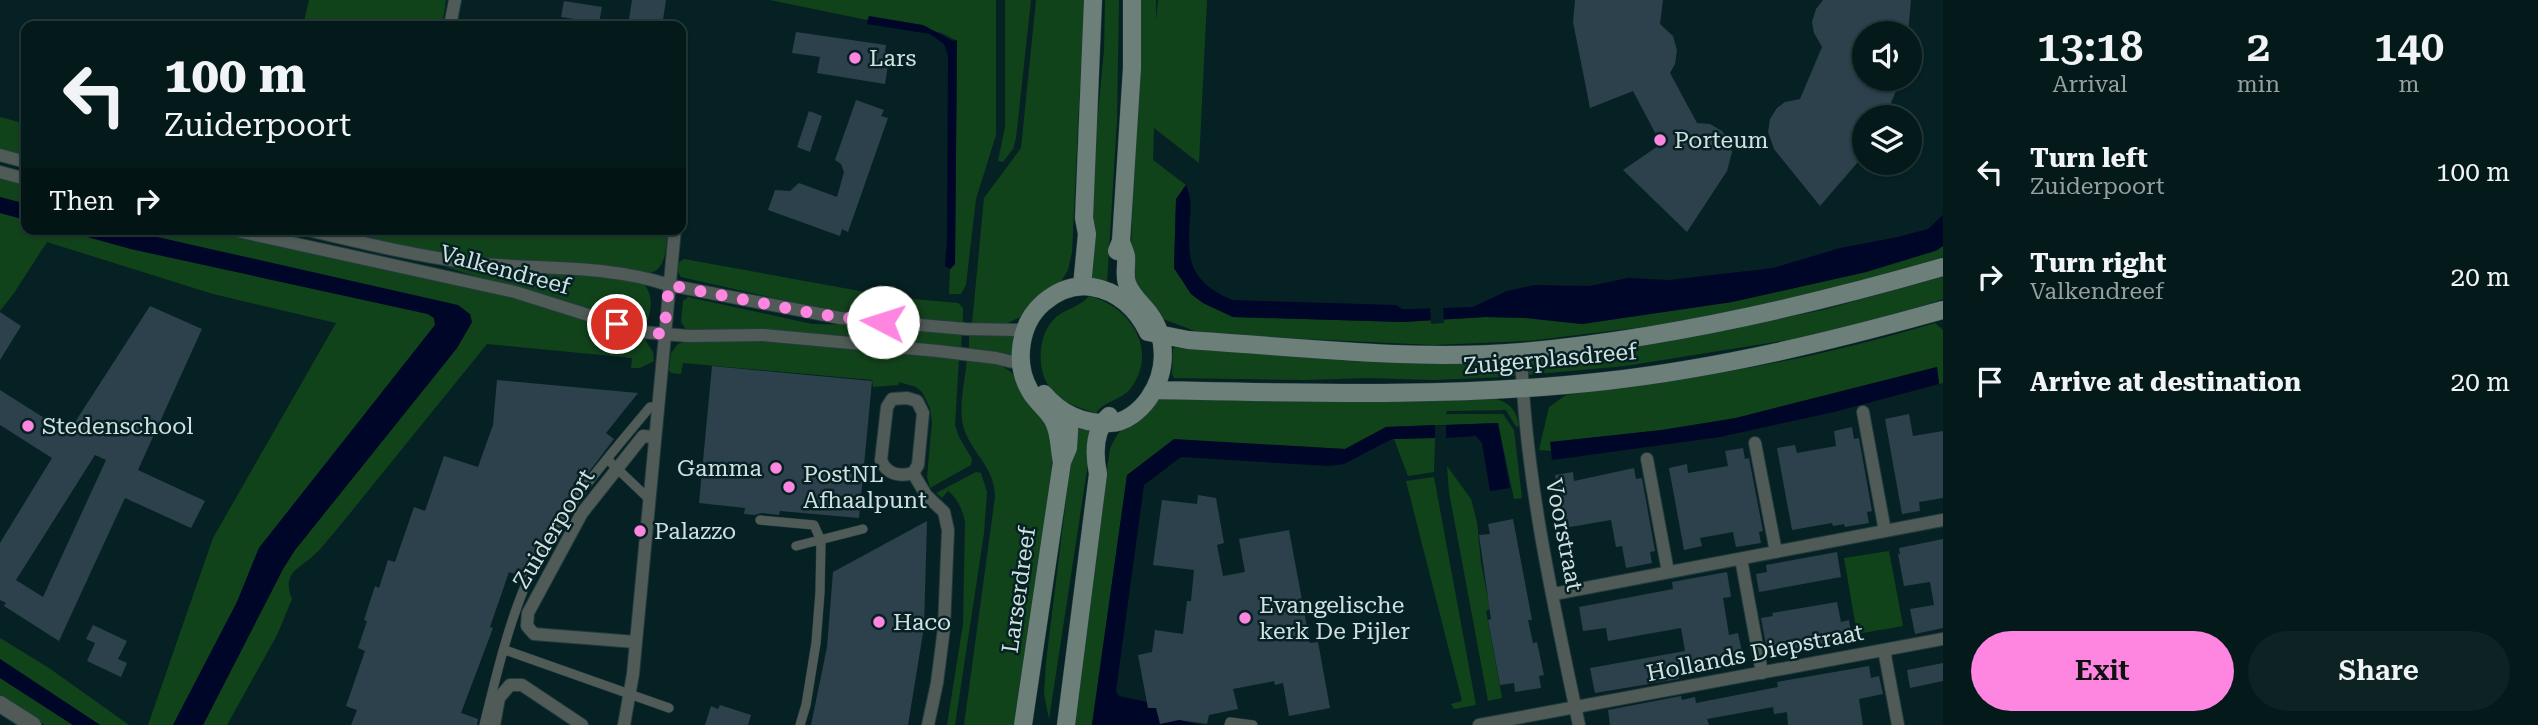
<!DOCTYPE html>
<style>
body{margin:0;font-family:"Roboto Serif",serif;background:#0d2223;color:#f1f3f6;height:100vh;display:flex;flex-direction:column;font-size:26px;white-space:nowrap}
*{box-sizing:border-box;margin:0}
p{font-size:23px;color:#97a0a2}
.icon{flex:none;width:38px;height:38px;fill:none;stroke:currentColor;stroke-width:2;stroke-linecap:round;stroke-linejoin:round}
.map{position:relative;flex:1;overflow:hidden}
.sheet{display:flex;flex-direction:column;background:#04191a;width:595px}
.sheet>*{flex:none}
.hud{position:absolute;left:21px;top:21px;width:665px;height:214px;border-radius:14px;box-shadow:0 2px 5px #0004,0 0 0 2px #253839;background:#04191a;color:#f1f3f6;overflow:hidden}
.controls{position:absolute;left:1852px;top:21px;display:grid;gap:14px}
.controls a{display:grid;place-items:center;width:70px;height:70px;border-radius:50%;background:#04191a;box-shadow:0 2px 5px #0004,0 0 0 2px #253839;font-size:35px}
.pin{position:absolute;display:grid;place-items:center;width:60px;height:60px;color:#fff;margin:-30px;border:4px solid #fff;border-radius:50%;box-shadow:0 2px 7px #0007}
.me{position:absolute;width:77px;margin:-38px;rotate:275deg;stroke-linejoin:round;filter:drop-shadow(0 0 5px #0008)}
.turn{display:flex;align-items:center;gap:24px;height:147px;padding:0 28px;font-size:32px}
.turn .icon{width:91px;height:91px;stroke-width:2.5}
.turn b{display:block;font-size:49px;line-height:60px}
.then{display:flex;align-items:center;height:66px;padding:0 28px;background:#0003;gap:14px;font-size:26px}
.eta{display:flex;justify-content:space-evenly;align-items:center;height:119px;text-align:center}
.eta b{font-size:42px;font-weight:600;line-height:49px}
.action{display:flex;gap:14px;margin-top:auto;padding:14px 28px}
.action a{flex:1;height:80px;border-radius:42px;background:#fe85e0;color:#111;font-size:28px;font-weight:600;line-height:80px;text-align:center}
.action a+a{background:#0d2223;color:#f1f3f6}
ul{padding:0;list-style:none}
li{display:flex;align-items:center;gap:21px;height:105px;padding:0 28px}
li div{flex:1}
li b{display:block;font-size:26px}
li em{font-style:normal}
main{display:flex;flex:1;min-height:0}
.map>svg:first-child{display:block}
.green{fill:#11431b}
.water{fill:#000627}
.pier{fill:#062123}
.building{fill:#2c414c;fill-rule:evenodd}
.lines{fill:none;stroke-linecap:round;stroke-linejoin:round}
.pedestrian-casing{stroke:#223c3e;stroke-width:10}
.minor-casing{stroke:#223c3e;stroke-width:14}
.tertiary-casing{stroke:#223c3e;stroke-width:18}
.secondary-casing{stroke:#223c3e;stroke-width:19}
.pedestrian{stroke:#505b58;stroke-width:9}
.minor{stroke:#505b58;stroke-width:12}
.tertiary{stroke:#505b58;stroke-width:16}
.secondary{stroke:#6d7f79;stroke-width:18}
.route{stroke:#fe85e0;stroke-width:12;stroke-dasharray:0 21.6}
.poi-dot{fill:#fe85e0;stroke:#062123;stroke-width:2.5}
.labels{text-anchor:middle;dominant-baseline:central;stroke-width:5;stroke-linejoin:round;paint-order:stroke}
.poi-label{font-size:23px;fill:#d1e0e1;stroke:#062123;text-anchor:start}
.street-label{font-size:23px;fill:#d1e0e1;stroke:#062123}
</style>
<main>
<div class="map">
<svg width="1943" height="725" viewBox="0 0 1943 725">
<rect width="100%" height="100%" fill="#062123"/>
<path class="green" d="M 309,0 L 446,0 L 442,26 L 303,26 Z
M 770,0 L 996,0 L 996,135 L 976,199 L 966,285 L 961,294 L 949,294 L 950,269 L 955,264 L 957,41 L 942,33 L 869,16 L 867,20 Z
M 1005,0 L 1031,0 L 1016,138 L 1013,149 L 1003,162 L 998,161 L 1005,127 Z
M 1036,0 L 1084,0 L 1072,252 L 1068,270 L 1062,280 L 1022,316 L 1006,324 L 972,324 L 984,198 L 1021,148 Z
M 1105,0 L 1119,0 L 1117,120 L 1107,283 L 1089,280 L 1096,135 L 1104,50 Z
M 1139,0 L 1156,0 L 1156,21 L 1158,0 L 1207,0 L 1199,163 L 1154,128 L 1153,160 L 1186,185 L 1176,199 L 1174,268 L 1191,294 L 1203,303 L 1233,317 L 1403,322 L 1485,317 L 1526,318 L 1582,324 L 1732,302 L 1866,272 L 1936,251 L 1943,246 L 1943,257 L 1816,295 L 1684,322 L 1528,341 L 1433,345 L 1241,336 L 1195,331 L 1163,319 C 1158,304 1145,298 1138,286 C 1133,275 1133,261 1131,250 Z
M 0,117 L 26,124 L 26,158 L 0,151 Z
M 0,175 L 26,182 L 26,204 L 0,197 Z
M 0,213 L 26,220 L 26,229 L 59,229 L 131,249 L 428,314 L 434,318 L 435,325 L 259,548 L 237,602 L 173,725 L 148,725 L 213,538 L 336,323 L 213,294 L 47,242 L 14,293 L 0,311 Z
M 122,229 L 206,229 L 508,295 L 644,338 L 653,352 L 654,361 L 640,368 L 631,368 L 632,358 L 487,344 L 338,528 C 330,537 323,547 315,554 C 300,569 281,572 292,599 L 277,635 L 227,725 L 203,725 L 283,569 L 295,550 L 457,348 L 472,322 Z
M 320,229 L 668,229 L 668,230 C 666,245 667,269 650,273 L 443,254 Z
M 684,259 L 893,297 L 958,303 L 963,308 L 963,322 L 841,313 L 681,277 L 676,269 L 678,263 Z
M 446,267 L 543,271 L 640,281 C 655,290 653,317 642,329 Z
M 1943,277 L 1943,299 L 1908,311 L 1800,338 L 1625,366 L 1505,377 L 1434,380 L 1367,378 L 1306,380 L 1174,378 L 1172,374 L 1173,349 L 1175,347 L 1363,362 L 1607,349 L 1722,331 L 1823,310 Z
M 1089,296 C 1130,306 1159,350 1131,388 C 1122,400 1104,401 1096,413 C 1082,409 1068,404 1056,395 C 1036,378 1036,339 1053,320 C 1063,309 1079,308 1089,296 Z
M 688,297 L 812,324 L 862,325 L 962,334 L 961,348 L 774,331 L 733,329 L 688,332 L 681,322 L 683,301 Z
M 1935,323 L 1943,330 L 1943,383 L 1939,384 L 1937,367 L 1736,418 L 1662,430 L 1551,442 L 1551,451 L 1539,450 L 1549,407 L 1566,395 C 1690,380 1815,360 1935,323 Z
M 969,334 L 1018,336 L 1016,355 L 969,350 Z
M 747,339 L 959,359 L 955,425 L 959,437 L 972,459 L 971,465 L 930,488 L 927,477 L 932,422 L 930,408 L 922,392 L 916,387 L 899,382 L 898,385 L 873,387 L 872,380 L 683,363 L 681,374 L 671,373 L 669,370 L 671,353 L 678,344 L 687,341 Z
M 967,360 L 998,363 L 1011,372 L 1044,417 L 1053,446 L 1050,488 L 1016,725 L 964,725 L 995,497 C 995,469 975,456 965,432 C 957,411 965,381 967,360 Z
M 1176,394 L 1435,401 L 1496,399 C 1511,403 1517,412 1519,426 L 1516,427 L 1506,410 L 1447,411 L 1446,414 L 1503,414 L 1514,430 L 1522,498 L 1514,499 L 1498,423 L 1386,427 L 1345,449 L 1174,440 L 1127,476 L 1092,725 L 1070,725 L 1110,449 C 1120,423 1150,400 1176,394 Z
M 1075,427 L 1093,431 L 1049,719 L 1044,694 L 1046,662 Z
M 1435,438 L 1434,472 L 1408,476 L 1394,439 Z
M 1447,466 L 1471,499 L 1477,522 L 1481,563 L 1490,609 L 1486,611 L 1502,698 L 1488,701 L 1449,492 Z
M 976,472 L 981,473 L 987,492 L 984,533 L 955,725 L 947,725 L 963,624 L 965,521 C 962,509 958,499 948,491 L 942,498 L 936,493 Z
M 1434,477 L 1476,705 L 1454,709 L 1451,704 L 1462,701 L 1406,481 Z
M 1889,551 L 1903,626 L 1857,634 L 1844,558 Z
M 0,638 L 49,668 L 129,725 L 100,725 L 0,659 Z
M 0,678 L 73,725 L 45,725 L 0,696 Z"/>
<path class="water" d="M 869,16 L 923,25 L 953,41 L 957,40 L 955,264 L 950,269 L 945,266 L 947,239 L 948,56 L 944,44 L 930,34 L 867,24 Z
M 1186,185 C 1191,197 1191,205 1190,217 C 1187,261 1189,281 1232,300 L 1396,305 L 1402,309 L 1414,309 L 1473,307 L 1507,291 L 1534,285 L 1589,286 L 1628,278 L 1669,280 L 1773,268 L 1840,248 L 1898,237 L 1928,229 L 1943,215 L 1943,246 L 1937,250 L 1866,272 L 1732,302 L 1582,324 L 1526,318 L 1485,317 L 1403,322 L 1233,317 L 1203,303 L 1191,294 L 1174,268 L 1176,199 Z
M 0,197 L 26,204 L 26,220 L 0,213 Z
M 59,229 L 122,229 L 458,305 L 470,314 L 472,322 L 457,348 L 295,550 L 283,569 L 203,725 L 173,725 L 237,602 L 259,548 L 435,325 L 434,318 L 428,314 L 131,249 Z
M 1937,367 L 1939,384 L 1834,412 L 1720,437 L 1552,460 L 1550,442 L 1662,430 L 1736,418 Z
M 1498,423 L 1510,488 L 1490,491 L 1482,443 L 1476,436 L 1446,438 L 1446,425 Z
M 1435,425 L 1435,438 L 1392,439 L 1344,464 L 1329,466 L 1181,457 L 1144,485 L 1116,691 L 1119,696 L 1147,702 L 1148,707 L 1158,708 L 1184,721 L 1201,725 L 1092,725 L 1127,475 L 1174,439 L 1345,449 L 1386,427 Z
M 0,659 L 100,725 L 73,725 L 0,678 Z"/>
<path class="pier" d="M 1430,305 L 1443,305 L 1444,323 L 1431,324 Z"/>
<path class="building" d="M 632,0 L 666,0 L 662,26 L 628,26 Z
M 1575,0 L 1663,0 L 1660,24 L 1673,36 L 1677,50 L 1675,64 L 1670,73 L 1697,123 L 1710,124 L 1722,131 L 1729,141 L 1732,152 L 1727,171 L 1687,232 L 1623,170 L 1661,144 L 1633,91 L 1590,108 L 1573,22 Z
M 1823,0 L 1911,0 L 1908,33 L 1864,33 L 1864,79 L 1901,79 L 1885,117 L 1864,117 L 1864,155 L 1820,206 L 1774,149 L 1768,132 L 1770,119 L 1777,108 L 1785,102 L 1800,99 L 1822,47 L 1814,33 L 1812,22 L 1816,9 Z
M 564,1 L 602,7 L 599,23 L 561,17 Z
M 796,32 L 886,45 L 885,52 L 890,53 L 885,84 L 817,73 L 820,57 L 792,53 Z
M 856,100 L 884,110 L 881,116 L 888,118 L 848,232 L 842,229 L 840,236 L 768,210 L 775,190 L 790,191 L 799,183 L 837,197 L 844,172 L 841,164 L 835,160 Z
M 809,111 L 822,116 L 810,152 L 797,147 Z
M 150,306 L 202,329 L 138,470 L 205,501 L 191,528 L 125,498 L 59,641 L 4,606 L 6,603 L 0,600 L 0,543 L 52,458 L 0,425 L 0,390 L 68,433 ZM 95,455 L 106,460 L 43,597 L 16,580 Z
M 0,312 L 21,326 L 0,360 Z
M 712,366 L 872,381 L 859,518 L 780,511 L 779,515 L 761,513 L 755,515 L 744,514 L 745,508 L 699,503 Z
M 497,380 L 638,393 L 606,433 L 614,439 L 557,514 L 522,576 L 509,572 L 490,627 L 493,628 L 461,713 L 478,719 L 477,725 L 351,725 L 357,710 L 346,706 L 365,651 L 358,648 L 367,621 L 364,620 L 375,586 L 379,588 L 388,560 L 395,562 L 414,507 L 425,511 L 444,456 L 478,467 L 493,425 Z
M 1909,414 L 1913,436 L 1943,431 L 1943,498 L 1919,502 L 1920,511 L 1902,514 L 1885,419 Z
M 1852,427 L 1854,439 L 1859,438 L 1872,511 L 1867,512 L 1869,523 L 1845,527 L 1844,524 L 1833,526 L 1832,523 L 1792,530 L 1777,448 L 1795,445 L 1797,453 L 1836,446 L 1834,431 Z
M 1743,448 L 1745,459 L 1749,458 L 1763,531 L 1759,532 L 1761,543 L 1736,547 L 1733,532 L 1700,538 L 1702,546 L 1684,550 L 1669,468 L 1687,464 L 1688,473 L 1728,466 L 1725,451 Z
M 1634,468 L 1636,479 L 1642,478 L 1655,551 L 1650,552 L 1652,563 L 1626,568 L 1622,546 L 1616,547 L 1611,520 L 1564,528 L 1555,475 L 1573,472 L 1574,481 Z
M 1198,495 L 1216,498 L 1224,543 L 1217,545 L 1223,576 L 1245,572 L 1239,539 L 1289,530 L 1310,643 L 1318,642 L 1330,708 L 1289,716 L 1283,683 L 1275,685 L 1274,681 L 1233,689 L 1238,709 L 1209,715 L 1207,724 L 1179,720 L 1160,724 L 1156,708 L 1148,708 L 1138,655 L 1152,652 L 1155,630 L 1183,634 L 1187,601 L 1191,601 L 1194,570 L 1153,565 L 1162,500 L 1197,504 Z
M 1513,519 L 1532,620 L 1528,620 L 1533,643 L 1537,642 L 1544,675 L 1539,676 L 1541,688 L 1515,692 L 1514,683 L 1500,685 L 1488,620 L 1491,619 L 1479,535 L 1490,534 L 1488,524 Z
M 927,521 L 924,627 L 908,725 L 811,725 L 827,647 L 833,572 Z
M 1943,539 L 1943,628 L 1915,634 L 1910,609 L 1934,605 L 1930,582 L 1904,586 L 1898,554 L 1900,554 L 1899,548 Z
M 1837,552 L 1841,577 L 1759,592 L 1756,574 L 1767,572 L 1766,565 Z
M 1727,572 L 1731,597 L 1723,598 L 1729,635 L 1738,633 L 1742,652 L 1687,662 L 1689,668 L 1677,671 L 1679,679 L 1595,693 L 1590,668 L 1685,651 L 1681,628 L 1608,641 L 1606,628 L 1583,631 L 1579,607 L 1673,589 L 1672,582 Z
M 1837,602 L 1841,622 L 1849,620 L 1852,638 L 1771,653 L 1769,644 L 1766,645 L 1761,618 L 1773,616 L 1772,613 Z
M 93,625 L 127,641 L 118,659 L 127,663 L 121,677 L 87,661 L 95,643 L 86,639 Z
M 1943,663 L 1943,681 L 1910,688 L 1907,670 Z
M 1869,666 L 1871,678 L 1879,676 L 1883,694 L 1859,699 L 1863,725 L 1788,725 L 1787,712 L 1774,714 L 1773,707 L 1707,719 L 1709,725 L 1610,725 L 1608,710 L 1681,696 L 1682,700 L 1695,697 L 1696,703 L 1778,687 L 1777,682 Z
M 720,705 L 751,715 L 748,725 L 705,725 L 711,706 L 718,709 Z"/>
<g class="lines">
<g class="pedestrian-casing">
<path id="pedestrian" d="M 607,459 L 649,499
M 760,520 L 814,525 L 821,541 L 820,592 L 816,643 L 806,705 L 800,725
M 796,546 L 863,529
M 505,650 L 669,708
M 484,725 C 495,681 506,633 523,591 C 550,522 603,464 650,407 L 657,407
M 1229,725 L 1230,722 L 1253,725"/>
</g>
<g class="minor-casing">
<path id="minor" d="M 450,26 L 455,0
M 0,155 L 26,162
M 0,172 L 26,179
M 228,229 L 515,292 L 642,332 L 688,336 L 763,335 L 938,351 L 996,358 L 1021,364
M 304,229 C 359,242 416,256 472,263 C 537,270 607,264 669,285 L 840,318 L 966,329 L 1025,330
M 1521,352 C 1525,478 1553,602 1579,725
M 907,398 L 917,401 L 923,413 L 918,465 L 913,473 C 899,477 886,474 881,460 L 887,407 L 892,399 Z
M 1863,412 L 1885,531
M 1755,443 L 1776,552
M 1647,459 L 1668,572
M 913,473 L 926,495 L 944,512 L 948,530 L 944,628 L 937,683 L 928,725
M 1741,559 L 1762,673
M 1554,594 L 1943,520
M 636,642 L 534,634 L 527,626 L 528,613 L 582,513 L 643,436 L 654,437
M 1884,650 L 1898,725
M 494,725 L 499,698 L 510,685 L 522,685 L 582,725
M 624,725 L 633,674 L 675,229
M 1479,725 L 1943,639"/>
</g>
<g class="tertiary-casing">
<path id="tertiary" d="M 0,704 L 33,725"/>
</g>
<g class="secondary-casing">
<path id="secondary" d="M 1117,251 L 1121,241 L 1132,68 L 1132,0
M 1082,286 L 1087,234 L 1084,218 L 1093,0
M 1154,390 C 1305,393 1456,398 1606,381 C 1721,368 1832,341 1943,310
M 1044,394 C 1061,414 1083,424 1110,423 C 1125,423 1140,411 1149,398 C 1167,372 1168,339 1149,313 C 1141,303 1131,295 1127,283 C 1124,274 1127,265 1126,256 C 1125,251 1122,246 1121,241
M 1062,462 C 1059,449 1060,432 1053,420 C 1047,409 1036,402 1030,391 C 1014,364 1019,324 1043,303 C 1057,291 1074,284 1092,287 C 1118,291 1137,309 1148,332 L 1188,340 C 1298,347 1411,361 1522,352 C 1665,339 1805,307 1943,267
M 1023,725 L 1062,462 L 1068,448 L 1070,416
M 1066,725 L 1098,474 C 1094,454 1093,431 1109,416"/>
</g>
<use href="#pedestrian" class="pedestrian"/>
<use href="#minor" class="minor"/>
<use href="#tertiary" class="tertiary"/>
<use href="#secondary" class="secondary"/>
</g>
<g class="lines">
<path class="route" d="M 617,324 L 642,332 L 664,334 L 669,285 L 817,314 L 883,322"/>
</g>
<g class="poi-dot">
<circle cx="855" cy="58" r="7"/>
<circle cx="1660" cy="140" r="7"/>
<circle cx="28" cy="426" r="7"/>
<circle cx="776" cy="468" r="7"/>
<circle cx="789" cy="487" r="7"/>
<circle cx="640" cy="531" r="7"/>
<circle cx="1245" cy="618" r="7"/>
<circle cx="879" cy="622" r="7"/>
</g>
<g class="labels">
<g class="poi-label">
<text x="869" y="58">Lars</text>
<text x="1674" y="140">Porteum</text>
<text x="42" y="426">Stedenschool</text>
<text x="762" y="468" text-anchor="end">Gamma</text>
<text x="803" y="474">PostNL<tspan x="803" dy="26">Afhaalpunt</tspan></text>
<text x="654" y="531">Palazzo</text>
<text x="1259" y="605">Evangelische<tspan x="1259" dy="26">kerk De Pijler</tspan></text>
<text x="893" y="622">Haco</text>
</g>
<g class="street-label">
<text transform="translate(505 270) rotate(15)">Valkendreef</text>
<text transform="translate(1550 359) rotate(-5)">Zuigerplasdreef</text>
<text transform="translate(554 529) rotate(-59)">Zuiderpoort</text>
<text transform="translate(1564 535) rotate(79)">Voorstraat</text>
<text transform="translate(1019 590) rotate(-82)">Larserdreef</text>
<text transform="translate(1755 653) rotate(-11)">Hollands Diepstraat</text>
</g>
</g>
</svg>
<div class="controls">
<a><svg class="icon" aria-label="sound" viewBox="0 0 24 24"><path d="M4 9h4l5-4v14l-5-4H4zM17 9q2 3 0 6"/></svg></a>
<a><svg class="icon" aria-label="layers" viewBox="0 0 24 24"><path d="M12 4l9 5-9 5-9-5zM3 14l9 5 9-5"/></svg></a>
</div>
<div class="pin" style="left:617px;top:324px;background:#d93025"><svg class="icon" aria-label="arrive" viewBox="0 0 24 24"><path d="M6 21V4h12l-3 4 3 4H6"/></svg></div>
<svg class="me" style="left:883px;top:322px" viewBox="-20 -20 40 40"><circle r="19" fill="#fff"/><path d="M0-13L10 11 0 6-10 11z" fill="#fe85e0"/></svg>
<div class="hud">
<div class="turn"><svg class="icon" aria-label="left" viewBox="0 0 24 24"><path d="M17 20v-9H6M10 6l-5 5 5 5"/></svg><div><b>100 m</b>Zuiderpoort</div></div>
<div class="then">Then<svg class="icon" aria-label="right" viewBox="0 0 24 24"><path d="M7 20v-9h11M14 6l5 5-5 5"/></svg></div>
</div>
</div>
<section class="sheet">
<div class="eta">
<div><b>13:18</b><p>Arrival</p></div>
<div><b>2</b><p>min</p></div>
<div><b>140</b><p>m</p></div>
</div>
<ul>
<li><svg class="icon" aria-label="left" viewBox="0 0 24 24"><path d="M17 20v-9H6M10 6l-5 5 5 5"/></svg><div><b>Turn left</b><p>Zuiderpoort</p></div><em>100 m</em></li>
<li><svg class="icon" aria-label="right" viewBox="0 0 24 24"><path d="M7 20v-9h11M14 6l5 5-5 5"/></svg><div><b>Turn right</b><p>Valkendreef</p></div><em>20 m</em></li>
<li><svg class="icon" aria-label="arrive" viewBox="0 0 24 24"><path d="M6 21V4h12l-3 4 3 4H6"/></svg><div><b>Arrive at destination</b></div><em>20 m</em></li>
</ul>
<div class="action"><a>Exit</a><a>Share</a></div>
</section>
</main>
